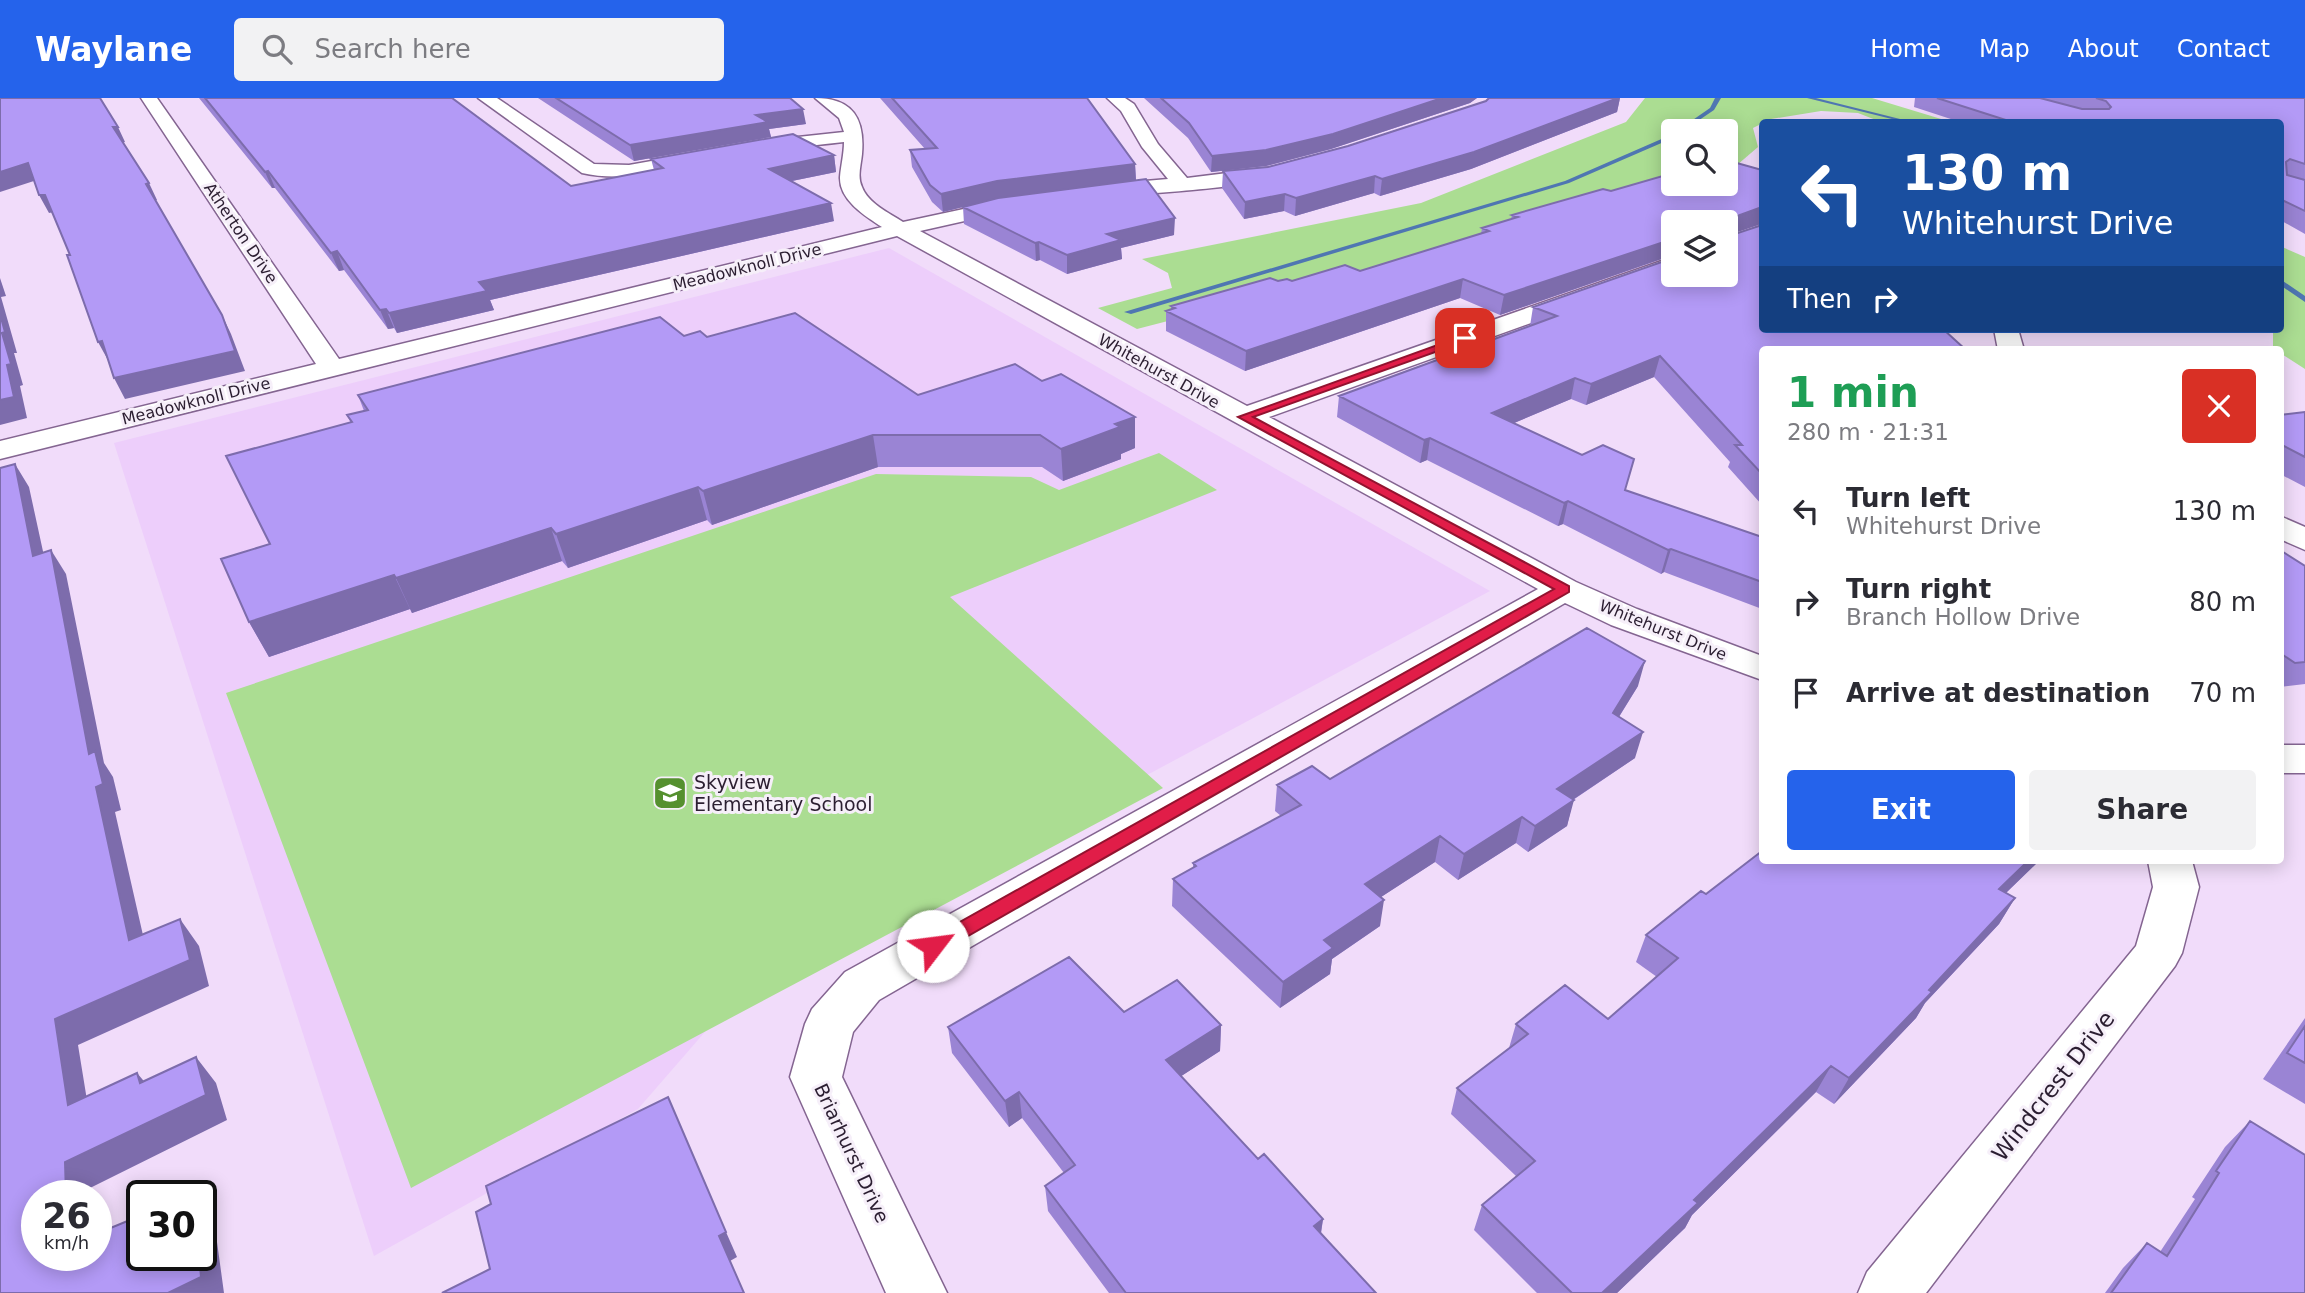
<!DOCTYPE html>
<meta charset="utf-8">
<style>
body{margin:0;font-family:"DejaVu Sans",sans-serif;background:#f2f2f3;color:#2b2b33;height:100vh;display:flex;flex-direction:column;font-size:26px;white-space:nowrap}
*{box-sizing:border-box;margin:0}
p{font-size:23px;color:#7c7c81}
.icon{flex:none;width:38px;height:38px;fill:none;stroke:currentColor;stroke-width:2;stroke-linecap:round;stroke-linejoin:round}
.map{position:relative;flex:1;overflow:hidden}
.details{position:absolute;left:1759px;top:248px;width:525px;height:518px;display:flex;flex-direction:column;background:#fff;border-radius:7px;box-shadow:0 4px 18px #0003}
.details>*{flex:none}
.top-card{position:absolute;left:1759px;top:21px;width:525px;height:214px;border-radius:7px;box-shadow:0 4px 18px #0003;background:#1a4fa0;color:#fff;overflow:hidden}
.buttons{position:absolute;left:1661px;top:21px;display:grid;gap:14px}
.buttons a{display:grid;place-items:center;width:77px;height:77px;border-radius:7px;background:#fff;box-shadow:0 4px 18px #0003;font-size:35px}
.speed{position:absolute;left:21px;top:1082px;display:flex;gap:14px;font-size:35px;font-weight:700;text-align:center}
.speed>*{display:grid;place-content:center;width:91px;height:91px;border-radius:50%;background:#fff;box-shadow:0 4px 18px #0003;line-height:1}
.speed small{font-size:18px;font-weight:400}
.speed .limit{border:4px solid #111;border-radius:10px;background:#fff;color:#111}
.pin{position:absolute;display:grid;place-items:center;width:60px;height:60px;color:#fff;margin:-30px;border-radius:14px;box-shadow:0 4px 10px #0006}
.me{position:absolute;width:77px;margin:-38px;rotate:60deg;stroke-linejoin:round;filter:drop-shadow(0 0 5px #0008)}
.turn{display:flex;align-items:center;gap:24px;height:147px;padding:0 28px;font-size:32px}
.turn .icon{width:91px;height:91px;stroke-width:2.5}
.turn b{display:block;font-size:49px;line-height:60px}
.then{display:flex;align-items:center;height:66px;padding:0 28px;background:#0003;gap:14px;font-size:26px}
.round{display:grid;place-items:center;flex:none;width:74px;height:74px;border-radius:7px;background:#f2f2f3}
.summary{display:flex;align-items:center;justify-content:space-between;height:119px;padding:0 28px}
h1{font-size:42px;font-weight:700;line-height:52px;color:#1e9e55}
.action{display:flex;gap:14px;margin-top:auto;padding:14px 28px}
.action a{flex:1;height:80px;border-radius:7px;background:#2563eb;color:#fff;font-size:28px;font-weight:700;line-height:80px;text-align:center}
.action a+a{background:#f2f2f3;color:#2b2b33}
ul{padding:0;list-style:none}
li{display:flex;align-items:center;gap:21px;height:91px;padding:0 28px}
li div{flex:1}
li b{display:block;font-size:26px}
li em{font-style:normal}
header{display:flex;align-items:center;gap:42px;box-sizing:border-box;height:98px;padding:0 35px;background:#2563eb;color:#fff}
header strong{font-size:33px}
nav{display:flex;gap:38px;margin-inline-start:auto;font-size:24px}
.search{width:490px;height:63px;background:#f2f2f3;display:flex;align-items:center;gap:18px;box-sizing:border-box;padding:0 24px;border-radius:7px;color:#7c7c81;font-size:26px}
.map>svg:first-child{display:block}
.built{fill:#edcefb}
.green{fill:#abdd92}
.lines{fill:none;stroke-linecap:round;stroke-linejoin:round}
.stream{fill:#4f76b2;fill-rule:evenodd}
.minor-casing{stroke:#846591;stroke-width:3}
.minor{fill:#fff;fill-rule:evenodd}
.wall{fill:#9a84d4}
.shaded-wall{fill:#7d6cac}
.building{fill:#b39af6;stroke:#7d6cac;stroke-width:2}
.route{fill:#e11d48;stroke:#92132f;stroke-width:2}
.labels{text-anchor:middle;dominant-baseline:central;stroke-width:6;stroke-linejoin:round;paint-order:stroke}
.far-street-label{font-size:16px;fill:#2b1e31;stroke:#f6eff9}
.poi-label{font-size:19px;fill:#2b1e31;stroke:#f6eff9;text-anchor:start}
.street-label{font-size:19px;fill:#2b1e31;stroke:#f6eff9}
.near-street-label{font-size:23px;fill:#2b1e31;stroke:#f6eff9}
</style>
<header>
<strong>Waylane</strong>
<div class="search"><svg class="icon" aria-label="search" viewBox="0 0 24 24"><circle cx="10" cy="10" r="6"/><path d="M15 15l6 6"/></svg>Search here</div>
<nav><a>Home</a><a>Map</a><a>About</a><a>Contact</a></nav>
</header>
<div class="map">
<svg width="2305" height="1195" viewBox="0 0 2305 1195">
<rect width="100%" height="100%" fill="#f1dcfa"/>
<path class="built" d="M 889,150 L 1490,493 L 737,897 L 638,1011 L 374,1158 L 114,345 Z"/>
<path class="green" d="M 1645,0 L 1872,0 L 1951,24 L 1881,24 L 1858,15 L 1821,13 L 1771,21 L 1753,30 L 1758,49 L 1737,67 L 1726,68 L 1726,33 L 1673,33 L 1673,74 L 1487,140 L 1137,231 L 1098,210 L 1172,190 L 1168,175 L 1142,161 L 1421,105 L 1626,24 Z
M 2280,148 L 2305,159 L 2305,271 L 2280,255 L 2280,252 L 2273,251 L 2273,231 L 2280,231 Z
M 1159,355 L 1217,392 L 950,499 L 1163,690 L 411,1090 L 226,595 L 876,376 L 1031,379 L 1059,392 Z"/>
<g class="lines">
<path class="stream" d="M 1715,0 L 1721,0 L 1714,12 L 1683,33 L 1677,33 L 1710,10 Z
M 1807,0 L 1816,0 L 1912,24 L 1904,24 Z
M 1673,36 L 1673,40 L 1569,85 L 1131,216 L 1124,214 L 1565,83 Z
M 2280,181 L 2305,198 L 2305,204 L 2280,187 Z"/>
<g class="minor-casing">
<path id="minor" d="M 141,0 L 157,0 L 339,261 L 882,129 C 865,118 839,102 840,79 C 841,67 844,56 844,44 C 819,47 794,49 769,53 C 714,61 636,88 582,75 L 478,0 L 497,0 L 594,66 L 629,67 L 770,42 L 844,34 L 839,20 L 815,0 C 853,0 865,21 862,56 C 861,67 857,79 862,89 C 868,105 889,115 903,124 L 1015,100 L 1022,102 L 1025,106 L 1022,110 L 920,133 L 1247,308 L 1673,159 L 1673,174 L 1269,319 L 1576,484 L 1637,511 L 1762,558 L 1762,582 L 1611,527 L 1565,505 L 879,902 L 853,934 L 842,979 L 947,1195 L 886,1195 L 790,979 L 805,926 L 812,911 L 845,874 L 1538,491 L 897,138 L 0,361 L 0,343 L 316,266 Z
M 1107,0 L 1125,0 L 1134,6 L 1158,46 L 1187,80 L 1275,69 L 1285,75 C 1273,89 1126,97 1099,99 L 1092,97 L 1089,93 L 1092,89 L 1099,87 L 1168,81 L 1142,49 L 1121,13 Z
M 1994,231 L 2018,231 L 2024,252 L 1998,252 Z
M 2280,418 L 2305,429 L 2305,452 L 2280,441 Z
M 2280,647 L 2305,647 L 2305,675 L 2280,675 Z
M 2148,763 L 2192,763 L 2199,789 L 2182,855 L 2175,868 L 1926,1195 L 1858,1195 L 1867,1174 L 2136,848 L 2153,789 Z"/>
</g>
<use href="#minor" class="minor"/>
</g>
<path class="wall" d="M 199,0 L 452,0 L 571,88 L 654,72 L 651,61 L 834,57 L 836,74 L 792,83 L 834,123 L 490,202 L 494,212 L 397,235 L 394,230 L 388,231 L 344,172 L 339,173 L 275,90 L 272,90 Z
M 538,0 L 790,0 L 806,26 L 769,31 L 771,39 L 634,63 Z
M 880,0 L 1087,0 L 1135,66 L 1136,82 L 1174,137 L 1121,150 L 1122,161 L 1067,176 L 1040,162 L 1036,163 L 964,126 L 963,109 L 943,114 L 932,104 L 912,69 L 910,52 L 925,51 Z
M 1144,0 L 1477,0 L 1470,5 L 1331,51 L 1266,68 L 1211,74 L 1188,40 Z
M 1489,0 L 1620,0 L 1617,14 L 1471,71 L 1380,98 L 1374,95 L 1295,118 L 1284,113 L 1244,121 L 1222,90 L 1223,73 L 1268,69 L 1348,48 L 1486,3 Z
M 1915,0 L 2305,0 L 2305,136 L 2280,122 L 2280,24 L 1960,24 L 1914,9 Z
M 1762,72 L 1762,126 L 1761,126 L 1730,136 L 1762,252 L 1762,407 L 1728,369 L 1730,364 L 1654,279 L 1586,307 L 1571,301 L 1514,325 L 1625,392 L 1762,439 L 1762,511 L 1664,474 L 1661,476 L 1563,426 L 1558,428 L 1427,362 L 1420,365 L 1337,319 L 1339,298 L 1530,228 L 1533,209 L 1726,177 L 1673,124 L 1673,157 L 1500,217 L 1460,200 L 1245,273 L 1166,233 L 1166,213 L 1171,211 L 1171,208 L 1278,183 L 1292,183 L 1360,173 L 1481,136 L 1482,130 L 1511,121 L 1512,117 L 1611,93 Z
M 684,238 L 707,239 L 918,297 L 1135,350 L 1121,356 L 1121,361 L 1063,383 L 1042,369 L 878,369 L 712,427 L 707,422 L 568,470 L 562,463 L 412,515 L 410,511 L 269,559 L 249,524 L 351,325 L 347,317 L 364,313 L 358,297 Z
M 2305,314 L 2305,389 L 2280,376 L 2280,317 Z
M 2280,452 L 2305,468 L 2305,586 L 2280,589 Z
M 1638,588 L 1619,619 L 1635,660 L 1573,702 L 1567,728 L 1528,754 L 1516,745 L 1458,782 L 1435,764 L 1381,799 L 1380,828 L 1332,861 L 1330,876 L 1280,910 L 1172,808 L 1173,781 L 1193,770 L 1193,765 L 1281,718 L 1275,713 L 1277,687 L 1330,681 Z
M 1762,763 L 2039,763 L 2006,795 L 2015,800 L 1999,826 L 1925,905 L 1916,920 L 1834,1006 L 1816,994 L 1692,1117 L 1685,1130 L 1617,1195 L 1537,1195 L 1474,1132 L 1482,1107 L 1516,1078 L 1451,1016 L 1457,990 L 1509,950 L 1516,926 L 1608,921 L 1657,879 L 1636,864 L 1646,837 L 1706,796 Z
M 1124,914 L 1221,927 L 1220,953 L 1181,978 L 1258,1061 L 1323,1121 L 1321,1136 L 1376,1195 L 1109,1195 L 1048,1113 L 1045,1088 L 1064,1075 L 1022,1020 L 1009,1029 L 952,955 L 948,929 Z
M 2305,920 L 2305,1006 L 2263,981 Z
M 2250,1023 L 2305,1195 L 2105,1195 L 2123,1170 L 2147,1145 L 2160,1154 L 2195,1101 L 2192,1099 L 2225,1049 Z"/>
<path class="shaded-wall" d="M 1442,0 L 1477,0 L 1470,5 L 1331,51 L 1266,68 L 1211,74 L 1212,58 Z
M 1618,0 L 1620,0 L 1617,14 L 1471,71 L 1380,98 L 1382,81 Z
M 803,11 L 806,26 L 769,31 L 771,39 L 634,63 L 630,47 L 756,17 Z
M 113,29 L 118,29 L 125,44 L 121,45 Z
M 834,57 L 836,74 L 772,87 L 769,71 Z
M 28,65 L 37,82 L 0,94 L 0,74 Z
M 1135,66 L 1136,83 L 999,100 L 943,114 L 941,96 L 997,83 Z
M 268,73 L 275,90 L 272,90 L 265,74 Z
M 1375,78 L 1374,95 L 1295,118 L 1296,100 Z
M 149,85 L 157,102 L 154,103 L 146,86 Z
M 1285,96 L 1284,113 L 1244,121 L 1245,104 Z
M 39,97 L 45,97 L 54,114 L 49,115 Z
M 831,105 L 834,123 L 490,202 L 494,212 L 397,235 L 389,215 L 479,184 Z
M 1762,109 L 1761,126 L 1726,138 L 1729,121 Z
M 1175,120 L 1174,137 L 1121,150 L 1122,161 L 1067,176 L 1067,157 L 1107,136 Z
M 1673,141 L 1673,157 L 1500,217 L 1504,197 Z
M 1039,144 L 1040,162 L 1036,163 L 1035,145 Z
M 337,153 L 344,172 L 339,173 L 331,155 Z
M 0,180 L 6,198 L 1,199 L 17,255 L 14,255 L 23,287 L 20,288 L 27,320 L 0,327 L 0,302 L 7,267 L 0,216 Z
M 1463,181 L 1460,200 L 1245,273 L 1246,253 Z
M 386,211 L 394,230 L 388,231 L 380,212 Z
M 222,217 L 231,236 L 245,273 L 125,301 L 114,280 Z
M 102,243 L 109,264 L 98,244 Z
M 1660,258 L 1654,279 L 1586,307 L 1591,286 Z
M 1575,280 L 1571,301 L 1488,336 L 1492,315 Z
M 1135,319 L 1135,350 L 1121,356 L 1121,361 L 1063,383 L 1061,351 L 1115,326 Z
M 873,337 L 878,369 L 712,427 L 703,393 Z
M 1430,340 L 1427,362 L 1420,365 L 1424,342 Z
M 15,366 L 29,389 L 49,481 L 33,458 Z
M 698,389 L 707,422 L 568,470 L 556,436 Z
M 1568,403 L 1563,426 L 1558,428 L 1564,405 Z
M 551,430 L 562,463 L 412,515 L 396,480 Z
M 1671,451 L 1664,474 L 1661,476 L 1668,452 Z
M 51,452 L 66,476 L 104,665 L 113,679 L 121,712 L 115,714 L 150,868 L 129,842 L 89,656 Z
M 394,477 L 410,511 L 269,559 L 249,524 Z
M 1645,563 L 1638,588 L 1605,641 L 1613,615 Z
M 1643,634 L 1635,660 L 1550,717 L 1557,691 Z
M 1574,702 L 1567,728 L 1528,754 L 1535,728 Z
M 1522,719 L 1516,745 L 1458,782 L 1464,756 Z
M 1440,738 L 1435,764 L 1361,812 L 1365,786 Z
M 2028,763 L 2039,763 L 1983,817 L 1999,791 Z
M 2015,800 L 1999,826 L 1925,905 L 1916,920 L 1834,1006 L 1849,980 L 1929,892 Z
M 1384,802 L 1380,828 L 1332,861 L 1330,876 L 1280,910 L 1283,884 L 1324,842 Z
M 180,821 L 199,848 L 209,888 L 78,947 L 92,1033 L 68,1007 L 55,921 Z
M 1221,927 L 1220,953 L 1166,988 L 1166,962 Z
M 196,959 L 216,985 L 227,1022 L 90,1090 L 90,1097 L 66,1097 L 65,1064 Z
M 1831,968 L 1816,994 L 1692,1117 L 1685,1130 L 1617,1195 L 1602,1195 L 1694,1102 Z
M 137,975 L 159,1001 L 140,985 Z
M 1019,994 L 1022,1020 L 1009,1029 L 1005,1003 Z
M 201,1107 L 214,1122 L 224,1195 L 168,1195 L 199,1157 L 201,1157 Z
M 1323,1121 L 1319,1146 L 1314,1128 Z
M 726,1134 L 737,1159 L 730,1163 L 719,1138 Z"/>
<path class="building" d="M 0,0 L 100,0 L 118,29 L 113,29 L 149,85 L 146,86 L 222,217 L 235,253 L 114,280 L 102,243 L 98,244 L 67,157 L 70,157 L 45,97 L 39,97 L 28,65 L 0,74 Z
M 205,0 L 452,0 L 571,88 L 663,70 L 651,61 L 793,36 L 834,57 L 769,71 L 831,105 L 479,184 L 487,193 L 389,215 L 386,211 L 380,212 L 337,153 L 331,155 L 268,73 L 265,74 Z
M 556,0 L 790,0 L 803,11 L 756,17 L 768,24 L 630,47 Z
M 892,0 L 1087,0 L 1135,66 L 997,83 L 941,96 L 930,87 L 910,52 L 937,50 Z
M 1161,0 L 1442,0 L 1333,36 L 1266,52 L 1212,58 L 1189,25 Z
M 1489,0 L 1618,0 L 1474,54 L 1382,81 L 1375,78 L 1296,100 L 1285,96 L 1245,104 L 1223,73 L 1268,69 L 1348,48 L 1486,3 Z
M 1937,0 L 2040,0 L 2082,11 L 2109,11 L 2111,9 L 2106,3 L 2096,0 L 2305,0 L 2305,66 L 2290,61 L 2286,64 L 2287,77 L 2305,82 L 2305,113 L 2280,101 L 2280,24 L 2012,24 Z
M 1726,62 L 1762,72 L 1762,109 L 1729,121 L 1728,135 L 1732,137 L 1762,127 L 1762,231 L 1943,231 L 1966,252 L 1762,252 L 1762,376 L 1735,347 L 1742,347 L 1660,258 L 1591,286 L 1575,280 L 1492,315 L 1582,357 L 1603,347 L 1634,361 L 1625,392 L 1762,439 L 1762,484 L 1671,451 L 1668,452 L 1568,403 L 1564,405 L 1430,340 L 1424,342 L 1339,298 L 1557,218 L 1533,209 L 1673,160 L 1673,177 L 1726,177 L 1726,124 L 1673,124 L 1673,141 L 1504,197 L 1463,181 L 1246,253 L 1166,213 L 1175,210 L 1171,208 L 1270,180 L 1278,183 L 1287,181 L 1292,183 L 1345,167 L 1360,173 L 1489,133 L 1482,130 L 1518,119 L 1512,117 L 1603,91 L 1611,93 L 1673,75 L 1673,86 L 1726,86 Z
M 1146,81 L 1175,120 L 1107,136 L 1121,142 L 1067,157 L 1039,144 L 1035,145 L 963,109 L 998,100 Z
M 795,215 L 918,297 L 1015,266 L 1042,283 L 1061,276 L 1135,319 L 1115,326 L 1120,329 L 1061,351 L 1040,337 L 873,337 L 703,393 L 698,389 L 556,436 L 551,430 L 396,480 L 394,477 L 249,524 L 221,461 L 270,446 L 226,358 L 352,324 L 347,317 L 368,312 L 358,297 L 660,219 L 684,238 L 700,233 L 707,239 Z
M 0,216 L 5,234 L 2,235 L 11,266 L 7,267 L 14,299 L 0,302 Z
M 2305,314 L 2305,359 L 2280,346 L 2280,317 Z
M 15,366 L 33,458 L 51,452 L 89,656 L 95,653 L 103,686 L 96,689 L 129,842 L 180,821 L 190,862 L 55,921 L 68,1007 L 137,975 L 140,985 L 196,959 L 206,997 L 65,1064 L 66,1097 L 37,1097 L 37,1157 L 96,1157 L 96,1136 L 142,1117 L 142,1157 L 199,1157 L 201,1179 L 168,1195 L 0,1195 L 0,370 Z
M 2280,452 L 2305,468 L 2305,564 L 2295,565 L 2280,555 Z
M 1587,530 L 1645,563 L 1613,615 L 1643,634 L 1557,691 L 1574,702 L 1535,728 L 1522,719 L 1464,756 L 1440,738 L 1365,786 L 1384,802 L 1324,842 L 1333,850 L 1283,884 L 1173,781 L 1196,768 L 1193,765 L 1301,707 L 1277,687 L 1312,668 L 1330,681 Z
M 1762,753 L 1762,763 L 2028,763 L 1999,791 L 2015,800 L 1929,892 L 1932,894 L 1849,980 L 1831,968 L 1694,1102 L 1698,1105 L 1602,1195 L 1572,1195 L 1482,1107 L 1535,1063 L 1457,990 L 1528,936 L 1516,926 L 1565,887 L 1608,921 L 1678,860 L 1646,837 L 1701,793 L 1706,796 Z
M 1069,859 L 1124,914 L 1177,882 L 1221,927 L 1166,962 L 1258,1061 L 1264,1056 L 1323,1121 L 1314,1128 L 1376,1195 L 1126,1195 L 1045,1088 L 1075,1067 L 1019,994 L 1005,1003 L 948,929 Z
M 2305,928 L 2305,965 L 2287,955 Z
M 668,999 L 726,1134 L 719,1138 L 744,1195 L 442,1195 L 490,1171 L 476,1114 L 491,1106 L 486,1088 Z
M 2250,1023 L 2305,1057 L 2305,1195 L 2111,1195 L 2147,1145 L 2167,1158 L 2219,1075 L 2216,1073 Z"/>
<path class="route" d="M 1465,237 L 1470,240 L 1469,242 L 1253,319 L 1569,488 L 1569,494 L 940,854 L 933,856 L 926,854 L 923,848 L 926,843 L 1554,491 L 1238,319 Z"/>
<defs>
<g id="school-square" transform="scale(1.75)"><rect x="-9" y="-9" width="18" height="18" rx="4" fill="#55902f" stroke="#f6eff9"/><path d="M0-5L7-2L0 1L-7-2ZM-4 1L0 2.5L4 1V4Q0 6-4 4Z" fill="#fff"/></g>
</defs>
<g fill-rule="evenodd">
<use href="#school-square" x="670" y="695"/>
</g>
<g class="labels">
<g class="far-street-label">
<text transform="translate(241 135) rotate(56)">Atherton Drive</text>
<text transform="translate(747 169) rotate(-14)">Meadowknoll Drive</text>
<text transform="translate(1159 273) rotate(29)">Whitehurst Drive</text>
<text transform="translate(196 303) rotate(-14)">Meadowknoll Drive</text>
<text transform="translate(1663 532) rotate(22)">Whitehurst Drive</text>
</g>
<g class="poi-label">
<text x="694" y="684">Skyview<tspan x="694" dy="22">Elementary School</tspan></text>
</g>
<g class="street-label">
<text transform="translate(852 1055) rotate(65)">Briarhurst Drive</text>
</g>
<g class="near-street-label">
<text transform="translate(2053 988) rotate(-52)">Windcrest Drive</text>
</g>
</g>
</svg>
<div class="buttons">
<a><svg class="icon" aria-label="search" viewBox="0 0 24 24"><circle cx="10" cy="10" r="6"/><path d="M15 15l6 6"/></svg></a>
<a><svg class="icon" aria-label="layers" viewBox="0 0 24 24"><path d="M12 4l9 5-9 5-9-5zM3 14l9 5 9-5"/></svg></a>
</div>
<div class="speed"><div>26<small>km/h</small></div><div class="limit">30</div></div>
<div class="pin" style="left:1465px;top:240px;background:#d93025"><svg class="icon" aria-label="arrive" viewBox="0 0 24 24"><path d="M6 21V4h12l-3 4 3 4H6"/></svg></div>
<svg class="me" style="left:933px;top:848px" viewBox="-20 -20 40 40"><circle r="19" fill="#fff"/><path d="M0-13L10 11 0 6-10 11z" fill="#e11d48"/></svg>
<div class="top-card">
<div class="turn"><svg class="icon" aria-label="left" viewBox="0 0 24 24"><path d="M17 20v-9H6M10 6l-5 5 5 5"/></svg><div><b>130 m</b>Whitehurst Drive</div></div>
<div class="then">Then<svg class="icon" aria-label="right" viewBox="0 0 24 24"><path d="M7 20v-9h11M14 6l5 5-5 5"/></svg></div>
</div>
<section class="details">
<div class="summary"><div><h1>1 min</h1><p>280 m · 21:31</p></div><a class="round" style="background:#d93025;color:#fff"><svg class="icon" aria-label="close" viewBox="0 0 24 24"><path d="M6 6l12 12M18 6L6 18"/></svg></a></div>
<ul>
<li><svg class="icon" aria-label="left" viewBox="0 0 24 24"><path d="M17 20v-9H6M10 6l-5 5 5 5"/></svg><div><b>Turn left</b><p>Whitehurst Drive</p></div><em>130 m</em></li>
<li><svg class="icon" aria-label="right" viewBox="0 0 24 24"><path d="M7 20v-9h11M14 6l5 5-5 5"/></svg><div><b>Turn right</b><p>Branch Hollow Drive</p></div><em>80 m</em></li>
<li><svg class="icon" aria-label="arrive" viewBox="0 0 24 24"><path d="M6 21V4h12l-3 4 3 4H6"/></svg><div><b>Arrive at destination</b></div><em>70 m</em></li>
</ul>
<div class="action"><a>Exit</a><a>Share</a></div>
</section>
</div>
